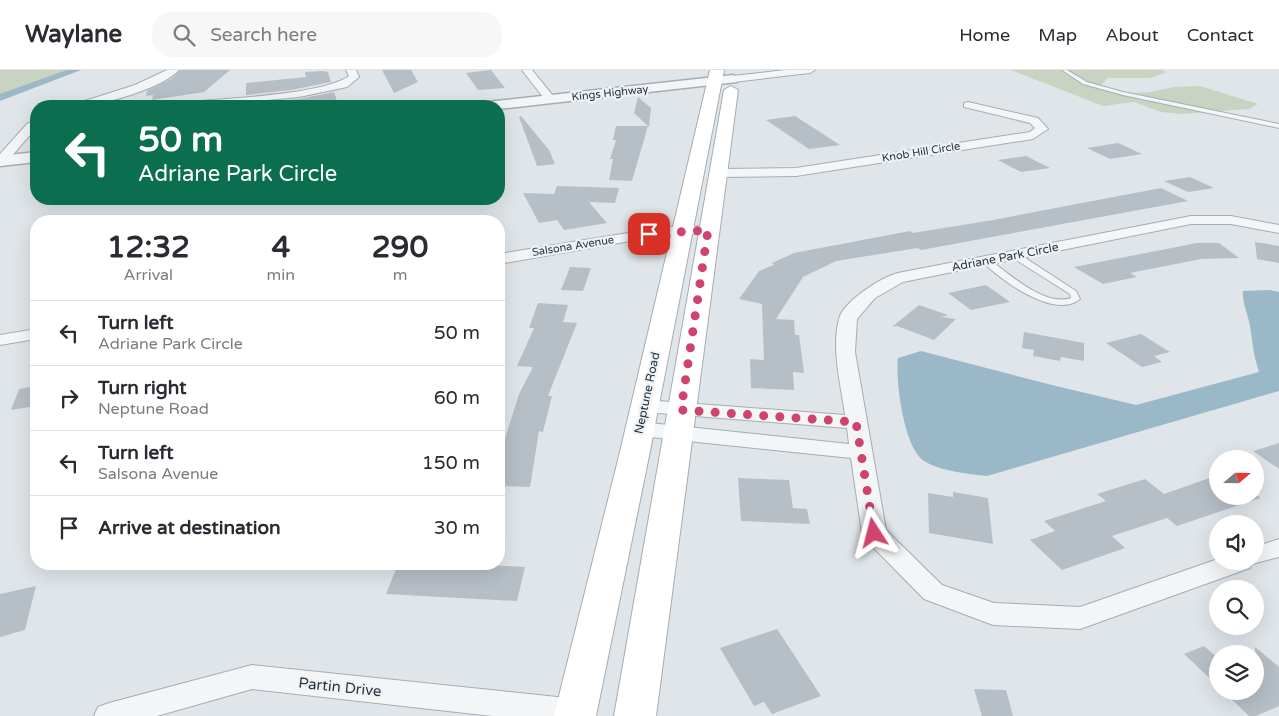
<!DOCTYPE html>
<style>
body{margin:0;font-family:"Varela Round",sans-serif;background:#f7f7f7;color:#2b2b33;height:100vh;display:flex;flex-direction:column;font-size:19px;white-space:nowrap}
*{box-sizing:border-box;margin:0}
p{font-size:16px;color:#7c7c81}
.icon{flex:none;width:28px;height:28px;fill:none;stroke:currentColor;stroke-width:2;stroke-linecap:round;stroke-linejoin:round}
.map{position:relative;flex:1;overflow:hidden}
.drawer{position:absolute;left:30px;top:145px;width:475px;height:355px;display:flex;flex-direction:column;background:#fff;border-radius:20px;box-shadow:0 5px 20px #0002}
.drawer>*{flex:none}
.hud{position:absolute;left:30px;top:30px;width:475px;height:105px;border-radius:20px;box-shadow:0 5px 20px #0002;background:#0b6e4f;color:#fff;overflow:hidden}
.needle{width:32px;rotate:70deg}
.controls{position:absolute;left:1209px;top:380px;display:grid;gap:10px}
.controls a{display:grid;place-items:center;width:55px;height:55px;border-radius:50%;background:#fff;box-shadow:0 5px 20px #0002;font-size:25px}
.pin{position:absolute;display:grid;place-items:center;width:42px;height:42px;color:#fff;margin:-21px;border-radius:10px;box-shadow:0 2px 8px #0006}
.me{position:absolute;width:55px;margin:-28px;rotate:351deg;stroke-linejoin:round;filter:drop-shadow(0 0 4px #0008)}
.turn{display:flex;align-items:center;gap:18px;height:105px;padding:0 25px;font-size:22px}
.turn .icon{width:65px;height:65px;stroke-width:2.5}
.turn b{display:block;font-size:35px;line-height:42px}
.eta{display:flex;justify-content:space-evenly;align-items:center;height:85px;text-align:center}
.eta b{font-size:30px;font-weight:700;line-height:35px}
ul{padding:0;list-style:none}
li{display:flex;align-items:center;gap:15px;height:65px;padding:0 25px;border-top:1px solid #e1e1e2}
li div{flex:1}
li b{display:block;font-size:19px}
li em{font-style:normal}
header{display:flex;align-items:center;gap:30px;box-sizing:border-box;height:70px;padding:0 25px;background:#fff;border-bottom:1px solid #e1e1e2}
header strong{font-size:24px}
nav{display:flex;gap:28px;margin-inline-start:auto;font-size:18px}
.search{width:350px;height:45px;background:#f7f7f7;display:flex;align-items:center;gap:12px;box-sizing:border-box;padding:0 18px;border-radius:20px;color:#7c7c81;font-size:19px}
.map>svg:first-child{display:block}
.green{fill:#c8d3c1}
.water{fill:#9bb8c9}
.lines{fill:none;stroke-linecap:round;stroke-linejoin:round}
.canal{fill:#9bb8c9;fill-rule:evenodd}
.building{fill:#b7bfc6}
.service-casing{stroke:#a5adb3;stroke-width:2}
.minor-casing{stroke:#a5adb3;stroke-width:2}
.tertiary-casing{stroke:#a5adb3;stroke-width:3}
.secondary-casing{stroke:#a5adb3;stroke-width:2}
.service{fill:#f3f5f7;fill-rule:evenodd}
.minor{fill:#f3f5f7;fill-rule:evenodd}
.tertiary{fill:#f3f5f7;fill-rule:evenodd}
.secondary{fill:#fff;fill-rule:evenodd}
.route{stroke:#cf446d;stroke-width:9;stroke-dasharray:0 16.2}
.labels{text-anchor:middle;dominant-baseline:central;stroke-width:4.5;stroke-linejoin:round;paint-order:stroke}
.far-street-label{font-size:11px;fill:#283540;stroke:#eff3f6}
.street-label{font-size:12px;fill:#283540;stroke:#eff3f6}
.near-street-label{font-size:15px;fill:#283540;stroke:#eff3f6}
</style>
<header>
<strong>Waylane</strong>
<div class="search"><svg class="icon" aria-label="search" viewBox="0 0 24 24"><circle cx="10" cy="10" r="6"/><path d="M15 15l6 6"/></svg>Search here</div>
<nav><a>Home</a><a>Map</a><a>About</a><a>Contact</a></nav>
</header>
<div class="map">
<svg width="1279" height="646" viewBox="0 0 1279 646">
<rect width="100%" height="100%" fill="#e0e5e9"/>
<path class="green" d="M 0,0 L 79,0 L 0,30 Z
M 1011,0 L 1161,0 L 1167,2 L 1150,8 L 1108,8 L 1099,17 L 1131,23 L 1151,22 L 1174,17 L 1200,16 L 1258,34 L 1249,39 L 1182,44 L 1161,42 L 1134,32 L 1103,36 Z"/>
<path class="water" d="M 1270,220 L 1279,222 L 1279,321 L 987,406 C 968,404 940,401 924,391 C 904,379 895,309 898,288 L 921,281 L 1052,315 L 1136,335 L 1259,302 C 1253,283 1253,275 1250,256 C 1248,243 1242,234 1243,221 Z"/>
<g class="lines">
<path class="canal" d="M 67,0 L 81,0 L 0,31 L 0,24 Z"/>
</g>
<path class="building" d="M 181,0 L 230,0 L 204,22 L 152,30 L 153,25 L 146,26 L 147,21 L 171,9 Z
M 382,0 L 411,0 L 418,12 L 394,23 Z
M 491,0 L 505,18 L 478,20 L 466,3 Z
M 323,1 L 328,2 L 331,12 L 291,20 L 246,25 L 246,13 L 306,7 L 305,2 Z
M 334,22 L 338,34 L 313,36 L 246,36 L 246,34 L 299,29 Z
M 638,27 L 651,38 L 649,57 L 634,43 Z
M 521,46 L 549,80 L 555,94 L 537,96 L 519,47 Z
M 795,46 L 840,75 L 809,79 L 766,50 Z
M 616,56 L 648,56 L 632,111 L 609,110 L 613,89 L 610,89 L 616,70 L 613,70 Z
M 1118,73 L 1142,84 L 1110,89 L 1087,78 Z
M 1026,86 L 1050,98 L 1021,102 L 998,90 Z
M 1190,107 L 1214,118 L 1188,122 L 1164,111 Z
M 557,116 L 619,118 L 615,133 L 589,132 L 607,153 L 564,160 L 557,150 L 539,153 L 523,123 L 554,124 Z
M 1161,118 L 1188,131 L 921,180 L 918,178 L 836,191 L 803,207 L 776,249 L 794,250 L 795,265 L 799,265 L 804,303 L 793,302 L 794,320 L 751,318 L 750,289 L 764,290 L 762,234 L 739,229 L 759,201 L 774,195 L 772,193 L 794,183 L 910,161 L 913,163 L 993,150 Z
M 1255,172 L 1279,176 L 1279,193 L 1257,189 Z
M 1197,173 L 1219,173 L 1239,188 L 1201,189 L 1130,203 L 1137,207 L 1103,214 L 1074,197 Z
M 570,197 L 591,198 L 583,221 L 561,220 Z
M 986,215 L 1010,232 L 971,240 L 948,223 Z
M 538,233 L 568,235 L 563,252 L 577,253 L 548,326 L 552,326 L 543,362 L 539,361 L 530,417 L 499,416 L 499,375 L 503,375 L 519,324 L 533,297 L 517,296 L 534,258 L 529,258 Z
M 919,235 L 948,245 L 942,247 L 956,249 L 934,270 L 897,256 L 892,257 Z
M 1024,262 L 1084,273 L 1084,291 L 1061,287 L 1060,291 L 1033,286 L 1034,280 L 1022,278 Z
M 1141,264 L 1170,282 L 1154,286 L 1162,292 L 1142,297 L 1106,273 Z
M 36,316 L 36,336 L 11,340 L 19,319 Z
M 1279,373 L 1279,399 L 1253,381 Z
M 1218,405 L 1218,426 L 1259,426 L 1260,428 L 1177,456 L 1167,448 L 1112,466 L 1125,478 L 1062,500 L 1030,470 L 1055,461 L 1044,451 L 1106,431 L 1097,424 L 1145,409 L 1164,424 Z
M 738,408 L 789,410 L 793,438 L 807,439 L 810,454 L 741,451 Z
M 953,422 L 988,428 L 993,474 L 929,463 L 928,423 L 953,427 Z
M 398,494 L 468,494 L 525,497 L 517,531 L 386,524 Z
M 36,516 L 25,560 L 0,567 L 0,524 Z
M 777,559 L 821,626 L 772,644 L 764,632 L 754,636 L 720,578 Z
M 1204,576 L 1218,588 L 1218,616 L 1184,584 Z
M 1255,577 L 1279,597 L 1279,636 L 1256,646 L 1249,646 L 1223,621 L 1255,621 Z
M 974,619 L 1006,620 L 1013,646 L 982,646 Z"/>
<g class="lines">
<g class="service-casing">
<path id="service" d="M 1062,0 L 1067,0 L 1087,12 L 1123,22 L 1279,54 L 1279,58 L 1123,25 L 1083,14 Z
M 1013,184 L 1019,184 L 1076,221 L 1080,229 C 1055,250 1000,210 982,191 L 983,189 L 989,189 C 1009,204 1045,237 1071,228 L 1070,224 L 1013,188 Z"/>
</g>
<g class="minor-casing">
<path id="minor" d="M 167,0 L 179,0 C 160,20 95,38 69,36 L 135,15 Z
M 346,0 L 356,0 L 359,7 L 347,17 L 299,27 L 206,36 L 170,36 L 175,33 C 213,29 321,26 349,6 Z
M 522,0 L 532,0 L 554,27 L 554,31 L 546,31 Z
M 785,0 L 815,0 L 810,3 L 733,12 L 728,9 L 733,6 Z
M 968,32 L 1038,48 L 1048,59 L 1033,69 L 796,106 L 718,107 L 711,103 L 718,99 L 796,98 L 1030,62 L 1035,58 L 1030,53 L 964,37 L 964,33 Z
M 36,50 L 36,58 L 4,95 L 0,96 L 0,84 L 27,54 Z
M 1191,146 L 1231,146 L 1279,155 L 1279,163 L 1231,154 L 1191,154 L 903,212 L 875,228 L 857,249 L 855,282 L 886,460 L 942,515 L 994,533 L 1080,537 L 1218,489 L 1218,491 L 1255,491 L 1255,477 L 1279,469 L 1279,487 L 1252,494 L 1250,498 L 1080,559 L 993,555 L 924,529 L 865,469 L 862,463 L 851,388 L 640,366 L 633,364 L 629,359 L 633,354 L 640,352 L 849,374 L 847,358 L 645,342 L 638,340 L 635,336 L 638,332 L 645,330 L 845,345 C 841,315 831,279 839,249 C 843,232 881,207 898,203 Z
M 708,156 L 715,160 L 713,163 L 665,165 L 499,194 L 499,184 L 665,157 Z
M 36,259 L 36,269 L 0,275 L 0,265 Z
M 252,595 L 576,629 L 587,633 L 591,642 L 589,646 L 492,646 L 252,619 L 157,646 L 94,646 L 98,637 L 109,633 Z"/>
</g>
<g class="tertiary-casing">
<path id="tertiary" d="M 733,5 L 739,9 L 737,12 L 499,39 L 499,36 L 480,36 L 487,32 Z
M 36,82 L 36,92 L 0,96 L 0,86 Z"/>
</g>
<g class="secondary-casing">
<path id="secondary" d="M 710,0 L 724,0 L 649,386 L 596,646 L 554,646 L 619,386 Z
M 731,16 L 738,20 L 656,646 L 614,646 L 724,20 Z"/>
</g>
<use href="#service" class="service"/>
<use href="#minor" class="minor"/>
<use href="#tertiary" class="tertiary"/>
<use href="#secondary" class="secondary"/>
</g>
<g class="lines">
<path class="route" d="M 649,164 L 708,160 L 681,340 L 856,352 L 874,463"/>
</g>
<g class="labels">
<g class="far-street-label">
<text transform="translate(610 23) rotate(-6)">Kings Highway</text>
<text transform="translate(921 82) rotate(-9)">Knob Hill Circle</text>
<text transform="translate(573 176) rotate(-9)">Salsona Avenue</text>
</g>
<g class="street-label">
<text transform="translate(1005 187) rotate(-11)">Adriane Park Circle</text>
<text transform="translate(647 323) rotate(-78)">Neptune Road</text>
</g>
<g class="near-street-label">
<text transform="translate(340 617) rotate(6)">Partin Drive</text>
</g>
</g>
</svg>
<div class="controls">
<a><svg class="needle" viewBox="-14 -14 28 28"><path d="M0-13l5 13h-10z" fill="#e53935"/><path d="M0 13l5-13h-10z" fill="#7c7c81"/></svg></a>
<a><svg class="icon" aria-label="sound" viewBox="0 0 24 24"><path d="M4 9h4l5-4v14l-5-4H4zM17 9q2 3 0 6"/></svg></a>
<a><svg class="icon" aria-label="search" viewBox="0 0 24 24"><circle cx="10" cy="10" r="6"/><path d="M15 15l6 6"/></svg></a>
<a><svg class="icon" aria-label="layers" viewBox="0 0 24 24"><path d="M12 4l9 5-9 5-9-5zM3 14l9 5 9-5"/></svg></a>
</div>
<div class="pin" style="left:649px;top:164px;background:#d93025"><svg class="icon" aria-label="arrive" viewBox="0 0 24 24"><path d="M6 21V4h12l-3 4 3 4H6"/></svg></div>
<svg class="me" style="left:874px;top:463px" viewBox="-20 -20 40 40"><path d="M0-17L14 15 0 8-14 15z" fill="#cf446d" stroke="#fff" stroke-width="4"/></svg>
<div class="hud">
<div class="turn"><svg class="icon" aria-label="left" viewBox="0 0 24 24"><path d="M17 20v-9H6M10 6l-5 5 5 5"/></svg><div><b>50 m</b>Adriane Park Circle</div></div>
</div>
<section class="drawer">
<div class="eta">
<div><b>12:32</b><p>Arrival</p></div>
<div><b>4</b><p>min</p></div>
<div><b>290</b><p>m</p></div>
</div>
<ul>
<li><svg class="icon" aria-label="left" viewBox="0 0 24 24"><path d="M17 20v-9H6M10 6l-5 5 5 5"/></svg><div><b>Turn left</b><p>Adriane Park Circle</p></div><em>50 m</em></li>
<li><svg class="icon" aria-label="right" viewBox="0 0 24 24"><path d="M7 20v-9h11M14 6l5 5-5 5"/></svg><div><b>Turn right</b><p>Neptune Road</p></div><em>60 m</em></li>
<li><svg class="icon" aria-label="left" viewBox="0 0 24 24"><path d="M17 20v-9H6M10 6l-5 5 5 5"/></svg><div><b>Turn left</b><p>Salsona Avenue</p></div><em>150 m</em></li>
<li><svg class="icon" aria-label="arrive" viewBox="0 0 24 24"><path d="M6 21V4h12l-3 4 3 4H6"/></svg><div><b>Arrive at destination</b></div><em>30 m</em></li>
</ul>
</section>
</div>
